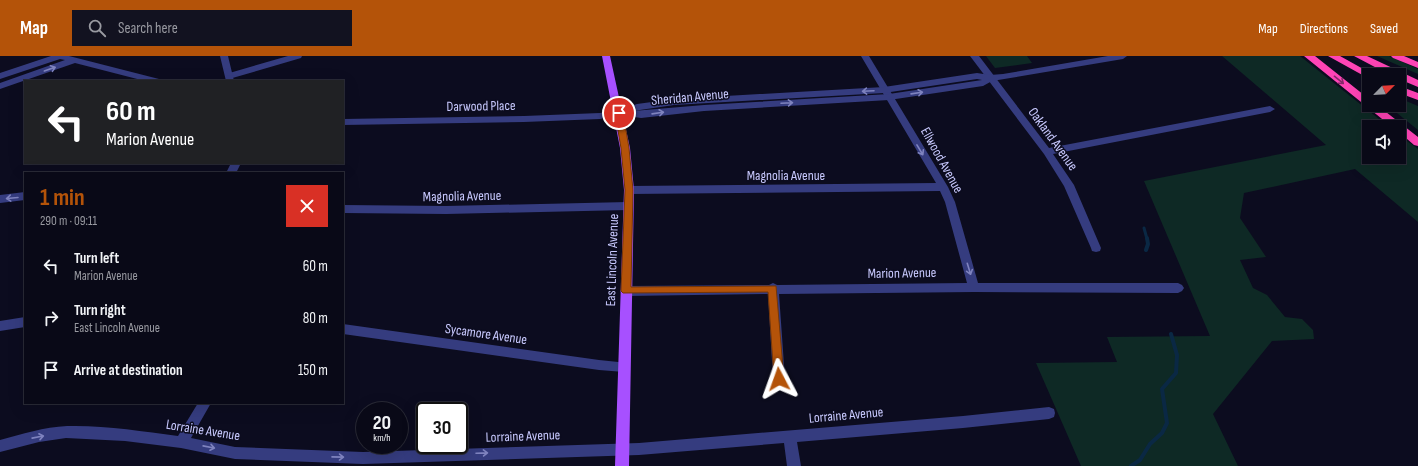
<!DOCTYPE html>
<meta charset="utf-8">
<style>
body{margin:0;font-family:"Sofia Sans Condensed",sans-serif;background:#121220;color:#f1f3f6;height:100vh;display:flex;flex-direction:column;font-size:15px;white-space:nowrap}
*{box-sizing:border-box;margin:0}
p{font-size:13px;color:#999aa1}
.icon{flex:none;width:22px;height:22px;fill:none;stroke:currentColor;stroke-width:2;stroke-linecap:round;stroke-linejoin:round}
.map{position:relative;flex:1;overflow:hidden}
.panel{position:absolute;left:24px;top:116px;width:320px;height:232px;display:flex;flex-direction:column;background:#090917;border-radius:0px;box-shadow:0 4px 16px #0002,0 0 0 1px #292a36}
.panel>*{flex:none}
.guide{position:absolute;left:24px;top:24px;width:320px;height:84px;border-radius:0px;box-shadow:0 4px 16px #0002,0 0 0 1px #292a36;background:#202124;color:#fff;overflow:hidden}
.needle{width:26px;rotate:66deg}
.buttons{position:absolute;left:1362px;top:12px;display:grid;gap:8px}
.buttons a{display:grid;place-items:center;width:44px;height:44px;border-radius:0px;background:#090917;box-shadow:0 4px 16px #0002,0 0 0 1px #292a36;font-size:20px}
.speed{position:absolute;left:356px;top:346px;display:flex;gap:8px;font-size:20px;font-weight:700;text-align:center}
.speed>*{display:grid;place-content:center;width:52px;height:52px;border-radius:50%;background:#090917;box-shadow:0 4px 16px #0002,0 0 0 1px #292a36;line-height:1}
.speed small{font-size:10px;font-weight:400}
.speed .limit{border:2px solid #111;border-radius:6px;background:#fff;color:#111}
.pin{position:absolute;display:grid;place-items:center;width:34px;height:34px;color:#fff;margin:-17px;border:2px solid #fff;border-radius:50%;box-shadow:0 1px 4px #0007}
.me{position:absolute;width:44px;margin:-22px;rotate:356deg;stroke-linejoin:round;filter:drop-shadow(0 0 3px #0008)}
.turn{display:flex;align-items:center;gap:14px;height:84px;padding:0 16px;font-size:18px}
.turn .icon{width:52px;height:52px;stroke-width:2.5}
.turn b{display:block;font-size:28px;line-height:34px}
.round{display:grid;place-items:center;flex:none;width:42px;height:42px;border-radius:0px;background:#121220}
.summary{display:flex;align-items:center;justify-content:space-between;height:68px;padding:0 16px}
h1{font-size:24px;font-weight:700;line-height:30px;color:#b45309}
ul{padding:0;list-style:none}
li{display:flex;align-items:center;gap:12px;height:52px;padding:0 16px}
li div{flex:1}
li b{display:block;font-size:15px}
li em{font-style:normal}
header{display:flex;align-items:center;gap:24px;box-sizing:border-box;height:56px;padding:0 20px;background:#b45309;color:#fff}
header strong{font-size:19px}
nav{display:flex;gap:22px;margin-inline-start:auto;font-size:14px}
.search{width:280px;height:36px;background:#121220;display:flex;align-items:center;gap:10px;box-sizing:border-box;padding:0 14px;border-radius:0px;color:#999aa1;font-size:15px}
.map>svg:first-child{display:block}
.green{fill:#0e2925}
.lines{fill:none;stroke-linecap:round;stroke-linejoin:round}
.stream-far1{stroke:#0a2844;stroke-width:3}
.stream{stroke:#0a2844;stroke-width:4}
.minor{fill:#353c7f;fill-rule:evenodd}
.tertiary{fill:#353c7f;fill-rule:evenodd}
.primary{fill:#a750ff;fill-rule:evenodd}
.motorway{fill:#ff44b6;fill-rule:evenodd}
.oneway{stroke:#7f83bf}
.oneway2{stroke:#86286a}
.route{fill:#b45309;stroke:#753606}
.labels{text-anchor:middle;dominant-baseline:central;stroke-width:3;stroke-linejoin:round;paint-order:stroke}
.street-label{font-size:14px;fill:#c9caff;stroke:#0c0c1f}
</style>
<header>
<strong>Map</strong>
<div class="search"><svg class="icon" aria-label="search" viewBox="0 0 24 24"><circle cx="10" cy="10" r="6"/><path d="M15 15l6 6"/></svg>Search here</div>
<nav><a>Map</a><a>Directions</a><a>Saved</a></nav>
</header>
<div class="map">
<svg width="1418" height="410" viewBox="0 0 1418 410">
<rect width="100%" height="100%" fill="#0c0c1f"/>
<path class="green" d="M 986,0 L 1027,0 L 1032,7 L 995,12 Z
M 1222,0 L 1300,0 L 1389,71 L 1369,71 L 1369,101 L 1399,101 L 1399,79 L 1418,93 L 1418,166 L 1355,113 L 1244,137 L 1240,162 L 1266,201 L 1240,204 L 1253,232 L 1267,239 L 1285,261 L 1302,263 L 1313,274 L 1314,283 L 1272,285 L 1213,358 L 1238,410 L 1081,410 L 1036,307 L 1117,306 L 1107,281 L 1210,280 L 1144,125 L 1326,89 Z
M 1377,0 L 1389,0 L 1418,13 L 1418,18 Z
M 1399,42 L 1418,50 L 1418,74 L 1387,49 L 1399,49 Z"/>
<g class="lines">
<path class="stream-far1" d="M 1144,172 L 1147,183"/>
<path class="stream" d="M 1146,194 L 1148,188 L 1147,182
M 1131,410 L 1140,404 L 1150,388 L 1162,377 L 1167,367 L 1162,333 L 1176,317 L 1177,299 L 1171,278"/>
<path class="minor" d="M 288,0 L 302,0 L 301,2 L 229,23 L 225,20 L 226,18 Z
M 861,0 L 869,0 L 948,131 L 955,146 L 978,227 L 1178,227 L 1182,229 L 1184,232 L 1182,235 L 1178,237 L 974,236 L 779,238 L 785,323 L 783,327 L 779,328 L 775,327 L 773,323 L 768,238 L 626,240 L 622,238 L 620,235 L 622,232 L 626,230 L 769,229 L 773,227 L 777,229 L 967,227 L 945,146 L 940,135 L 629,138 L 625,137 L 624,134 L 625,131 L 629,130 L 936,127 Z
M 970,0 L 979,0 L 1049,92 L 1270,50 L 1275,53 L 1270,56 L 1053,98 L 1074,129 L 1101,192 L 1100,195 L 1096,196 L 1092,195 L 1091,192 L 1064,130 L 1044,98 Z
M 231,107 L 241,107 L 236,117 L 226,117 Z
M 25,136 L 25,144 L 0,147 L 0,139 Z
M 628,146 L 632,147 L 633,150 L 632,153 L 628,154 L 446,158 L 343,157 L 343,149 L 446,150 Z
M 25,261 L 25,271 L 0,275 L 0,265 Z
M 343,268 L 599,304 L 628,307 L 630,311 L 628,315 L 624,316 L 599,314 L 343,278 Z
M 198,347 L 211,347 L 191,382 L 235,391 L 363,396 L 639,387 L 963,360 L 1049,351 L 1054,353 L 1055,357 L 1054,361 L 1049,363 L 963,372 L 797,386 L 801,410 L 787,410 L 784,387 L 639,399 L 363,408 L 235,403 L 181,392 L 125,385 L 66,382 L 39,386 L 0,396 L 0,384 C 22,378 44,371 67,370 C 104,369 141,375 178,380 Z"/>
<path class="tertiary" d="M 51,0 L 69,0 L 159,23 L 160,25 L 145,25 L 75,7 L 0,33 L 0,27 L 65,4 L 60,3 L 0,23 L 0,17 Z
M 220,0 L 228,0 L 234,25 L 226,25 Z
M 1108,0 L 1127,0 L 1123,3 L 992,25 L 983,30 L 889,44 L 704,55 L 641,62 L 621,59 L 600,63 L 524,66 L 343,69 L 343,63 L 524,60 L 600,57 L 618,54 L 637,48 L 674,43 L 884,31 L 977,17 L 990,19 L 1003,18 ZM 977,23 L 982,24 L 889,38 L 704,49 L 633,55 L 674,49 L 884,37 Z"/>
<path class="primary" d="M 602,0 L 610,0 L 630,92 L 634,134 L 629,410 L 615,410 L 624,134 L 620,92 Z"/>
<path class="motorway" d="M 1304,0 L 1315,0 L 1369,43 L 1369,49 L 1377,49 L 1418,81 L 1418,90 L 1414,89 L 1399,76 L 1399,71 L 1392,71 Z
M 1328,0 L 1340,0 L 1374,19 L 1369,19 L 1369,22 L 1366,21 Z
M 1354,0 L 1367,0 L 1418,24 L 1418,31 L 1399,23 L 1399,19 L 1390,19 Z
M 1391,0 L 1404,0 L 1418,6 L 1418,12 L 1393,2 Z
M 1399,30 L 1418,37 L 1418,44 L 1399,37 Z"/>
</g>
<defs><path id="oneway-shaft" d="M-6 0H5M1.5-3L5.5 0L1.5 3" fill="none" stroke-width="1.6" stroke-linecap="round" stroke-linejoin="round"/></defs>
<g class="oneway">
<use href="#oneway-shaft" transform="translate(50 13) rotate(-19)"/>
<use href="#oneway-shaft" transform="translate(868 35) rotate(177)"/>
<use href="#oneway-shaft" transform="translate(917 37) rotate(-8)"/>
<use href="#oneway-shaft" transform="translate(787 47) rotate(-3)"/>
<use href="#oneway-shaft" transform="translate(658 57) rotate(-8)"/>
<use href="#oneway-shaft" transform="translate(920 94) rotate(59)"/>
<use href="#oneway-shaft" transform="translate(12 142) rotate(175)"/>
<use href="#oneway-shaft" transform="translate(969 213) rotate(73)"/>
<use href="#oneway-shaft" transform="translate(38 381) rotate(-11)"/>
<use href="#oneway-shaft" transform="translate(209 391) rotate(11)"/>
<use href="#oneway-shaft" transform="translate(482 397) rotate(-2)"/>
<use href="#oneway-shaft" transform="translate(338 401) rotate(1)"/>
</g>
<use class="oneway2" href="#oneway-shaft" transform="translate(1339 24) rotate(39)"/>
<path class="route" d="M 616,55 L 619,55 L 623,57 L 629,92 L 633,134 L 631,231 L 776,230 L 784,323 L 783,326 L 779,327 L 775,326 L 774,323 L 768,236 L 623,237 L 621,235 L 625,134 L 621,92 L 615,57 Z"/>
<g class="labels">
<g class="street-label">
<text transform="translate(690 41) rotate(-5)">Sheridan Avenue</text>
<text transform="translate(481 50) rotate(-1)">Darwood Place</text>
<text transform="translate(1053 83) rotate(54)">Oakland Avenue</text>
<text transform="translate(942 104) rotate(61)">Ellwood Avenue</text>
<text x="786" y="119">Magnolia Avenue</text>
<text transform="translate(462 140) rotate(-1)">Magnolia Avenue</text>
<text transform="translate(612 204) rotate(-88)">East Lincoln Avenue</text>
<text transform="translate(902 217) rotate(-1)">Marion Avenue</text>
<text transform="translate(486 278) rotate(8)">Sycamore Avenue</text>
<text transform="translate(846 359) rotate(-5)">Lorraine Avenue</text>
<text transform="translate(203 374) rotate(9)">Lorraine Avenue</text>
<text transform="translate(523 380) rotate(-2)">Lorraine Avenue</text>
</g>
</g>
</svg>
<div class="buttons">
<a><svg class="needle" viewBox="-14 -14 28 28"><path d="M0-13l5 13h-10z" fill="#e53935"/><path d="M0 13l5-13h-10z" fill="#999aa1"/></svg></a>
<a><svg class="icon" aria-label="sound" viewBox="0 0 24 24"><path d="M4 9h4l5-4v14l-5-4H4zM17 9q2 3 0 6"/></svg></a>
</div>
<div class="speed"><div>20<small>km/h</small></div><div class="limit">30</div></div>
<div class="pin" style="left:619px;top:57px;background:#d93025"><svg class="icon" aria-label="arrive" viewBox="0 0 24 24"><path d="M6 21V4h12l-3 4 3 4H6"/></svg></div>
<svg class="me" style="left:779px;top:323px" viewBox="-20 -20 40 40"><path d="M0-17L14 15 0 8-14 15z" fill="#b45309" stroke="#fff" stroke-width="4"/></svg>
<div class="guide">
<div class="turn"><svg class="icon" aria-label="left" viewBox="0 0 24 24"><path d="M17 20v-9H6M10 6l-5 5 5 5"/></svg><div><b>60 m</b>Marion Avenue</div></div>
</div>
<section class="panel">
<div class="summary"><div><h1>1 min</h1><p>290 m · 09:11</p></div><a class="round" style="background:#d93025;color:#fff"><svg class="icon" aria-label="close" viewBox="0 0 24 24"><path d="M6 6l12 12M18 6L6 18"/></svg></a></div>
<ul>
<li><svg class="icon" aria-label="left" viewBox="0 0 24 24"><path d="M17 20v-9H6M10 6l-5 5 5 5"/></svg><div><b>Turn left</b><p>Marion Avenue</p></div><em>60 m</em></li>
<li><svg class="icon" aria-label="right" viewBox="0 0 24 24"><path d="M7 20v-9h11M14 6l5 5-5 5"/></svg><div><b>Turn right</b><p>East Lincoln Avenue</p></div><em>80 m</em></li>
<li><svg class="icon" aria-label="arrive" viewBox="0 0 24 24"><path d="M6 21V4h12l-3 4 3 4H6"/></svg><div><b>Arrive at destination</b></div><em>150 m</em></li>
</ul>
</section>
</div>
